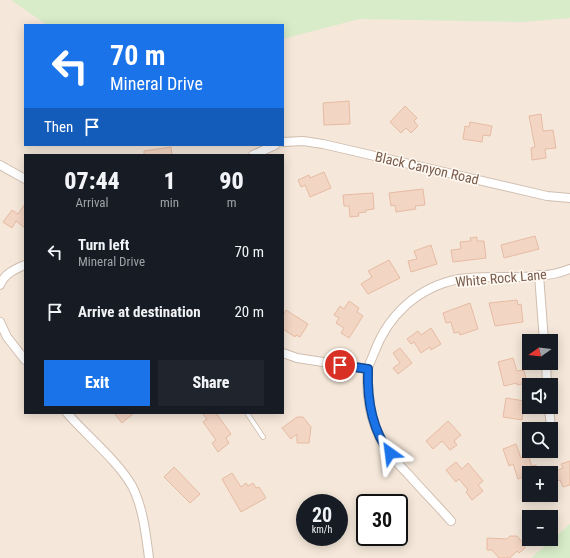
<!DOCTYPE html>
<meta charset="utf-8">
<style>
body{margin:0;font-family:"Roboto Condensed",sans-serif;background:#20242c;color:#f1f3f6;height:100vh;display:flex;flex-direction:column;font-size:15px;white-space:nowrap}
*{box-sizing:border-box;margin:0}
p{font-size:13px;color:#9ea1a6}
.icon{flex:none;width:22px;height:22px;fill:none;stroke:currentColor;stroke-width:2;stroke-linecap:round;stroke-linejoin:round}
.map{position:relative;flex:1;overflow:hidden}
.details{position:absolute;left:24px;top:154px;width:260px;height:260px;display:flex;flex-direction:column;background:#171b24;border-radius:0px;box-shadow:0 2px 10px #0003}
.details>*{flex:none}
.hud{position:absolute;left:24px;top:24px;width:260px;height:122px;border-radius:0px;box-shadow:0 2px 10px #0003;background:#1a73e8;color:#fff;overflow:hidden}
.needle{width:26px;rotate:256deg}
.fabs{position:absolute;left:522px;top:334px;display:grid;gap:8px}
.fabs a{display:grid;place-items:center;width:36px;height:36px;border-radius:0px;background:#171b24;box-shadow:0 2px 10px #0003;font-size:20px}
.speed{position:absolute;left:296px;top:494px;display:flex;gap:8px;font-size:20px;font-weight:700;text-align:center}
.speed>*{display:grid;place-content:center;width:52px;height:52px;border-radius:50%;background:#171b24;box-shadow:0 2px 10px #0003;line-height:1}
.speed small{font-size:10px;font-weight:400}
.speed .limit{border:2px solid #111;border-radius:6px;background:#fff;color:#111}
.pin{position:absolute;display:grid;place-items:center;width:34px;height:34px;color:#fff;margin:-17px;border:2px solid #fff;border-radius:50%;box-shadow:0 1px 4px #0007}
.me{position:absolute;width:44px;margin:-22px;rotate:329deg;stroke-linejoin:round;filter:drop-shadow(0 0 3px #0008)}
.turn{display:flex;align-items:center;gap:14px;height:84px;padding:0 20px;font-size:18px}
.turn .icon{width:52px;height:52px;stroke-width:2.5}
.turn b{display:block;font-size:28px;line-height:34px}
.then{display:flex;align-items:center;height:38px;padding:0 20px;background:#0003;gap:8px;font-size:15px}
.eta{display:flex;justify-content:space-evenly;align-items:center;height:68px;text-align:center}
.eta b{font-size:24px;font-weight:800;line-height:28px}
.cta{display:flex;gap:8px;margin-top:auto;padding:8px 20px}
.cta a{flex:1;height:46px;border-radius:0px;background:#1a73e8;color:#fff;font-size:16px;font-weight:800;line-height:46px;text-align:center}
.cta a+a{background:#20242c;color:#f1f3f6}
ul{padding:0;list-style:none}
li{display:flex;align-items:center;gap:12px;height:60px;padding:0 20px}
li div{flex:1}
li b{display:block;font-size:15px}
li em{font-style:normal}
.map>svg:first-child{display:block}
.residential{fill:#f5e8da;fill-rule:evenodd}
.green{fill:#d8ecc9}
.building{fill:#f3d5c3;stroke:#e6bba3}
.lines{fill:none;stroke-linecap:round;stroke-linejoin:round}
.lane-casing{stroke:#d1beb0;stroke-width:5.5}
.street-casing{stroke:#d1beb0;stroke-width:10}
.lane{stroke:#fff;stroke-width:4}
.street{stroke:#fff;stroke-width:8}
.route-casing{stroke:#114b97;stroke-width:10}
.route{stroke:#1a73e8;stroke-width:7}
.labels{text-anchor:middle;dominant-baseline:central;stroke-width:3;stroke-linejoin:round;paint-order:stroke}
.street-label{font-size:14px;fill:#7a5c4d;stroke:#fffaf3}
</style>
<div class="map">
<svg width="570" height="558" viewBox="0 0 570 558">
<rect width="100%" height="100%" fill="#fdf6ec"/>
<path class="residential" d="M 0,0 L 570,0 L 570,558 L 0,558 ZM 25,25 L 283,25 L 283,145 L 25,145 ZM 25,155 L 283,155 L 283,413 L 25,413 ZM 529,341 L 551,341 L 551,363 L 529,363 ZM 529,385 L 551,385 L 551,407 L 529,407 ZM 529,429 L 551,429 L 551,451 L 529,451 ZM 529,473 L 551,473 L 551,495 L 529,495 ZM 305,503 L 339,503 L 339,537 L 305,537 ZM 365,503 L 399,503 L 399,537 L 365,537 ZM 529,517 L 551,517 L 551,539 L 529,539 Z"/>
<path class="green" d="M 11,0 L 570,0 L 570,18 L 522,22 L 359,19 L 283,39 L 283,25 L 47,25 Z
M 570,524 L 570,558 L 531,558 Z"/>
<path class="building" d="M 349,101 L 350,124 L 324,125 L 323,103 Z
M 405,106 L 417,118 L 414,121 L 418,126 L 411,133 L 406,128 L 401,133 L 390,122 Z
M 541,114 L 543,131 L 553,130 L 556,148 L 545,149 L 546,158 L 532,160 L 531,148 L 535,147 L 529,116 Z
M 470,122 L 492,126 L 490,136 L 483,135 L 482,142 L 463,139 L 465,126 L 469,127 Z
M 171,147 L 172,155 L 144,155 L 144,151 Z
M 324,172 L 331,188 L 310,197 L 305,185 L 301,187 L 298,180 L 309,175 L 310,178 Z
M 423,189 L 425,205 L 415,206 L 416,209 L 396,212 L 395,205 L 391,206 L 389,193 Z
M 373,193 L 374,209 L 366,210 L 366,212 L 358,213 L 359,216 L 350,217 L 349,206 L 344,206 L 343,195 Z
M 25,204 L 25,228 L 16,221 L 12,228 L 3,222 L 12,210 L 18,214 Z
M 535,236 L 539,249 L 504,258 L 501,245 Z
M 477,237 L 477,241 L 484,241 L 486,258 L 453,262 L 451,250 L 461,249 L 460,242 L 471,241 L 470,238 Z
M 431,245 L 437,264 L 411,272 L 408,261 L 417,259 L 414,251 Z
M 389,260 L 400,278 L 368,294 L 361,284 L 372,277 L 368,271 Z
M 517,300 L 518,305 L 521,304 L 523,322 L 495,326 L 489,303 Z
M 349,301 L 359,308 L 357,312 L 363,316 L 349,338 L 341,333 L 344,328 L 336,323 L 339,318 L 334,315 L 340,306 L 344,309 Z
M 470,303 L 478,329 L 460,335 L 459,332 L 454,333 L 451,322 L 446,323 L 443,313 Z
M 286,310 L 308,324 L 300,337 L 296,335 L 295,337 L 283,329 L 283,315 Z
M 431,328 L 441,344 L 431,350 L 430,347 L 421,353 L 414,342 L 411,344 L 407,339 L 418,331 L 421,335 Z
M 400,348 L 412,363 L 398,374 L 393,368 L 400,363 L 393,353 Z
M 513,358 L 517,371 L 524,370 L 527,383 L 517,385 L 517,383 L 504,386 L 498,362 Z
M 506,398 L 525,401 L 522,420 L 503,417 Z
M 114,413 L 134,413 L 122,423 Z
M 202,413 L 216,413 L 231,434 L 226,438 L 229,443 L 218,452 L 212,443 L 216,440 L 203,422 L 207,419 Z
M 297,417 L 303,417 L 311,427 L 309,443 L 297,443 L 297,434 L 291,439 L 282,428 Z
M 448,421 L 461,435 L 454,441 L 457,445 L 450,450 L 442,441 L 433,449 L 426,441 Z
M 516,444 L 521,458 L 528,455 L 532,466 L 536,465 L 538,472 L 529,473 L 529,475 L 518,479 L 513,464 L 509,466 L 503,449 Z
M 570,461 L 570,485 L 563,487 L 560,480 L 557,481 L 553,472 L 563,468 L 561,464 Z
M 456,462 L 462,469 L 468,463 L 483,481 L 478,485 L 483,491 L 472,500 L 466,492 L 468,490 L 459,479 L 456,482 L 446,470 Z
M 174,467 L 200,494 L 190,503 L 164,477 Z
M 232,473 L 241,487 L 246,483 L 248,486 L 253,483 L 256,488 L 259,487 L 266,498 L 241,512 L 222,479 Z
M 510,536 L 517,536 L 525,545 L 525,548 L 519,553 L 517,551 L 510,558 L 499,558 L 492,550 L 487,550 L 487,538 L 507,539 Z"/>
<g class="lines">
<g class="lane-casing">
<path id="lane" d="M 247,413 L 263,437"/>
</g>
<g class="street-casing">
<path id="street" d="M 283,142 L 303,141 L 323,144 L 547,196 L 570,198
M 253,155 L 275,145
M 0,165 L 25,179
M 539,275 L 544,341
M 0,285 C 4,274 15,269 25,265
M 0,322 L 7,337 L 25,360
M 283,353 L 297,358 L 368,369
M 546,363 L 547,385
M 549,407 L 551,428
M 67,413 C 86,435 118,461 132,486 C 143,507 146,535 149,558
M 451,521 C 437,505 422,490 408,474 C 399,465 389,455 383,444 C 371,422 365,395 368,370 C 368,365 372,359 374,353 C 388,315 418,287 459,279 C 495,273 535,283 570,269"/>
</g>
<use href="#lane" class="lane"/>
<use href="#street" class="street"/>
</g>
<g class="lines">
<g class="route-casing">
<path id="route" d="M 340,365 L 368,369 C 367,399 371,429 390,453"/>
</g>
<use href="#route" class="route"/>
</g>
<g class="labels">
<g class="street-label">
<text transform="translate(427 168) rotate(13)">Black Canyon Road</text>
<text transform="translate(501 278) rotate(-5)">White Rock Lane</text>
</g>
</g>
</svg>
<div class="fabs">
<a><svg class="needle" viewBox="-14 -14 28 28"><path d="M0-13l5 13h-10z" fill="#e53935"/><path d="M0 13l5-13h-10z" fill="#9ea1a6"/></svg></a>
<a><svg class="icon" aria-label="sound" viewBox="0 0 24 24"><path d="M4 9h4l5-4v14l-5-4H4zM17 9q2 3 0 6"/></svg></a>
<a><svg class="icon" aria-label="search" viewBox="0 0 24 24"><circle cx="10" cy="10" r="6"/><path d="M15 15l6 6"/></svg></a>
<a>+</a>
<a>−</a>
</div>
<div class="speed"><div>20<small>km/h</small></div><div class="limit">30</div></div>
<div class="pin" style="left:340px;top:365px;background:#d93025"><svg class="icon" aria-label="arrive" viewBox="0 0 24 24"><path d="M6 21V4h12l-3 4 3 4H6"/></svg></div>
<svg class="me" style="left:390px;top:453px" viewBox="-20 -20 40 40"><path d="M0-17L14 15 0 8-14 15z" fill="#1a73e8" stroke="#fff" stroke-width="4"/></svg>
<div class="hud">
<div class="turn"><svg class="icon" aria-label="left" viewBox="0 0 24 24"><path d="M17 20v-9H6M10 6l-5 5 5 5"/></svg><div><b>70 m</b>Mineral Drive</div></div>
<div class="then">Then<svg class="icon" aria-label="arrive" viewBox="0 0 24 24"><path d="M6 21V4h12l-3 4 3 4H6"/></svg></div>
</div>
<section class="details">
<div class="eta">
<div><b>07:44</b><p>Arrival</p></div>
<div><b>1</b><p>min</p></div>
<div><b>90</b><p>m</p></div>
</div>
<ul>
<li><svg class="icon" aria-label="left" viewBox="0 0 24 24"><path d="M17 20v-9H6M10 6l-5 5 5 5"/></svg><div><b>Turn left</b><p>Mineral Drive</p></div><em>70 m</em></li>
<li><svg class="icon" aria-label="arrive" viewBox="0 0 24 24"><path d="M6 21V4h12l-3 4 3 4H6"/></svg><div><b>Arrive at destination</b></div><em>20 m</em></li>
</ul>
<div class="cta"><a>Exit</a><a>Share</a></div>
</section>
</div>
